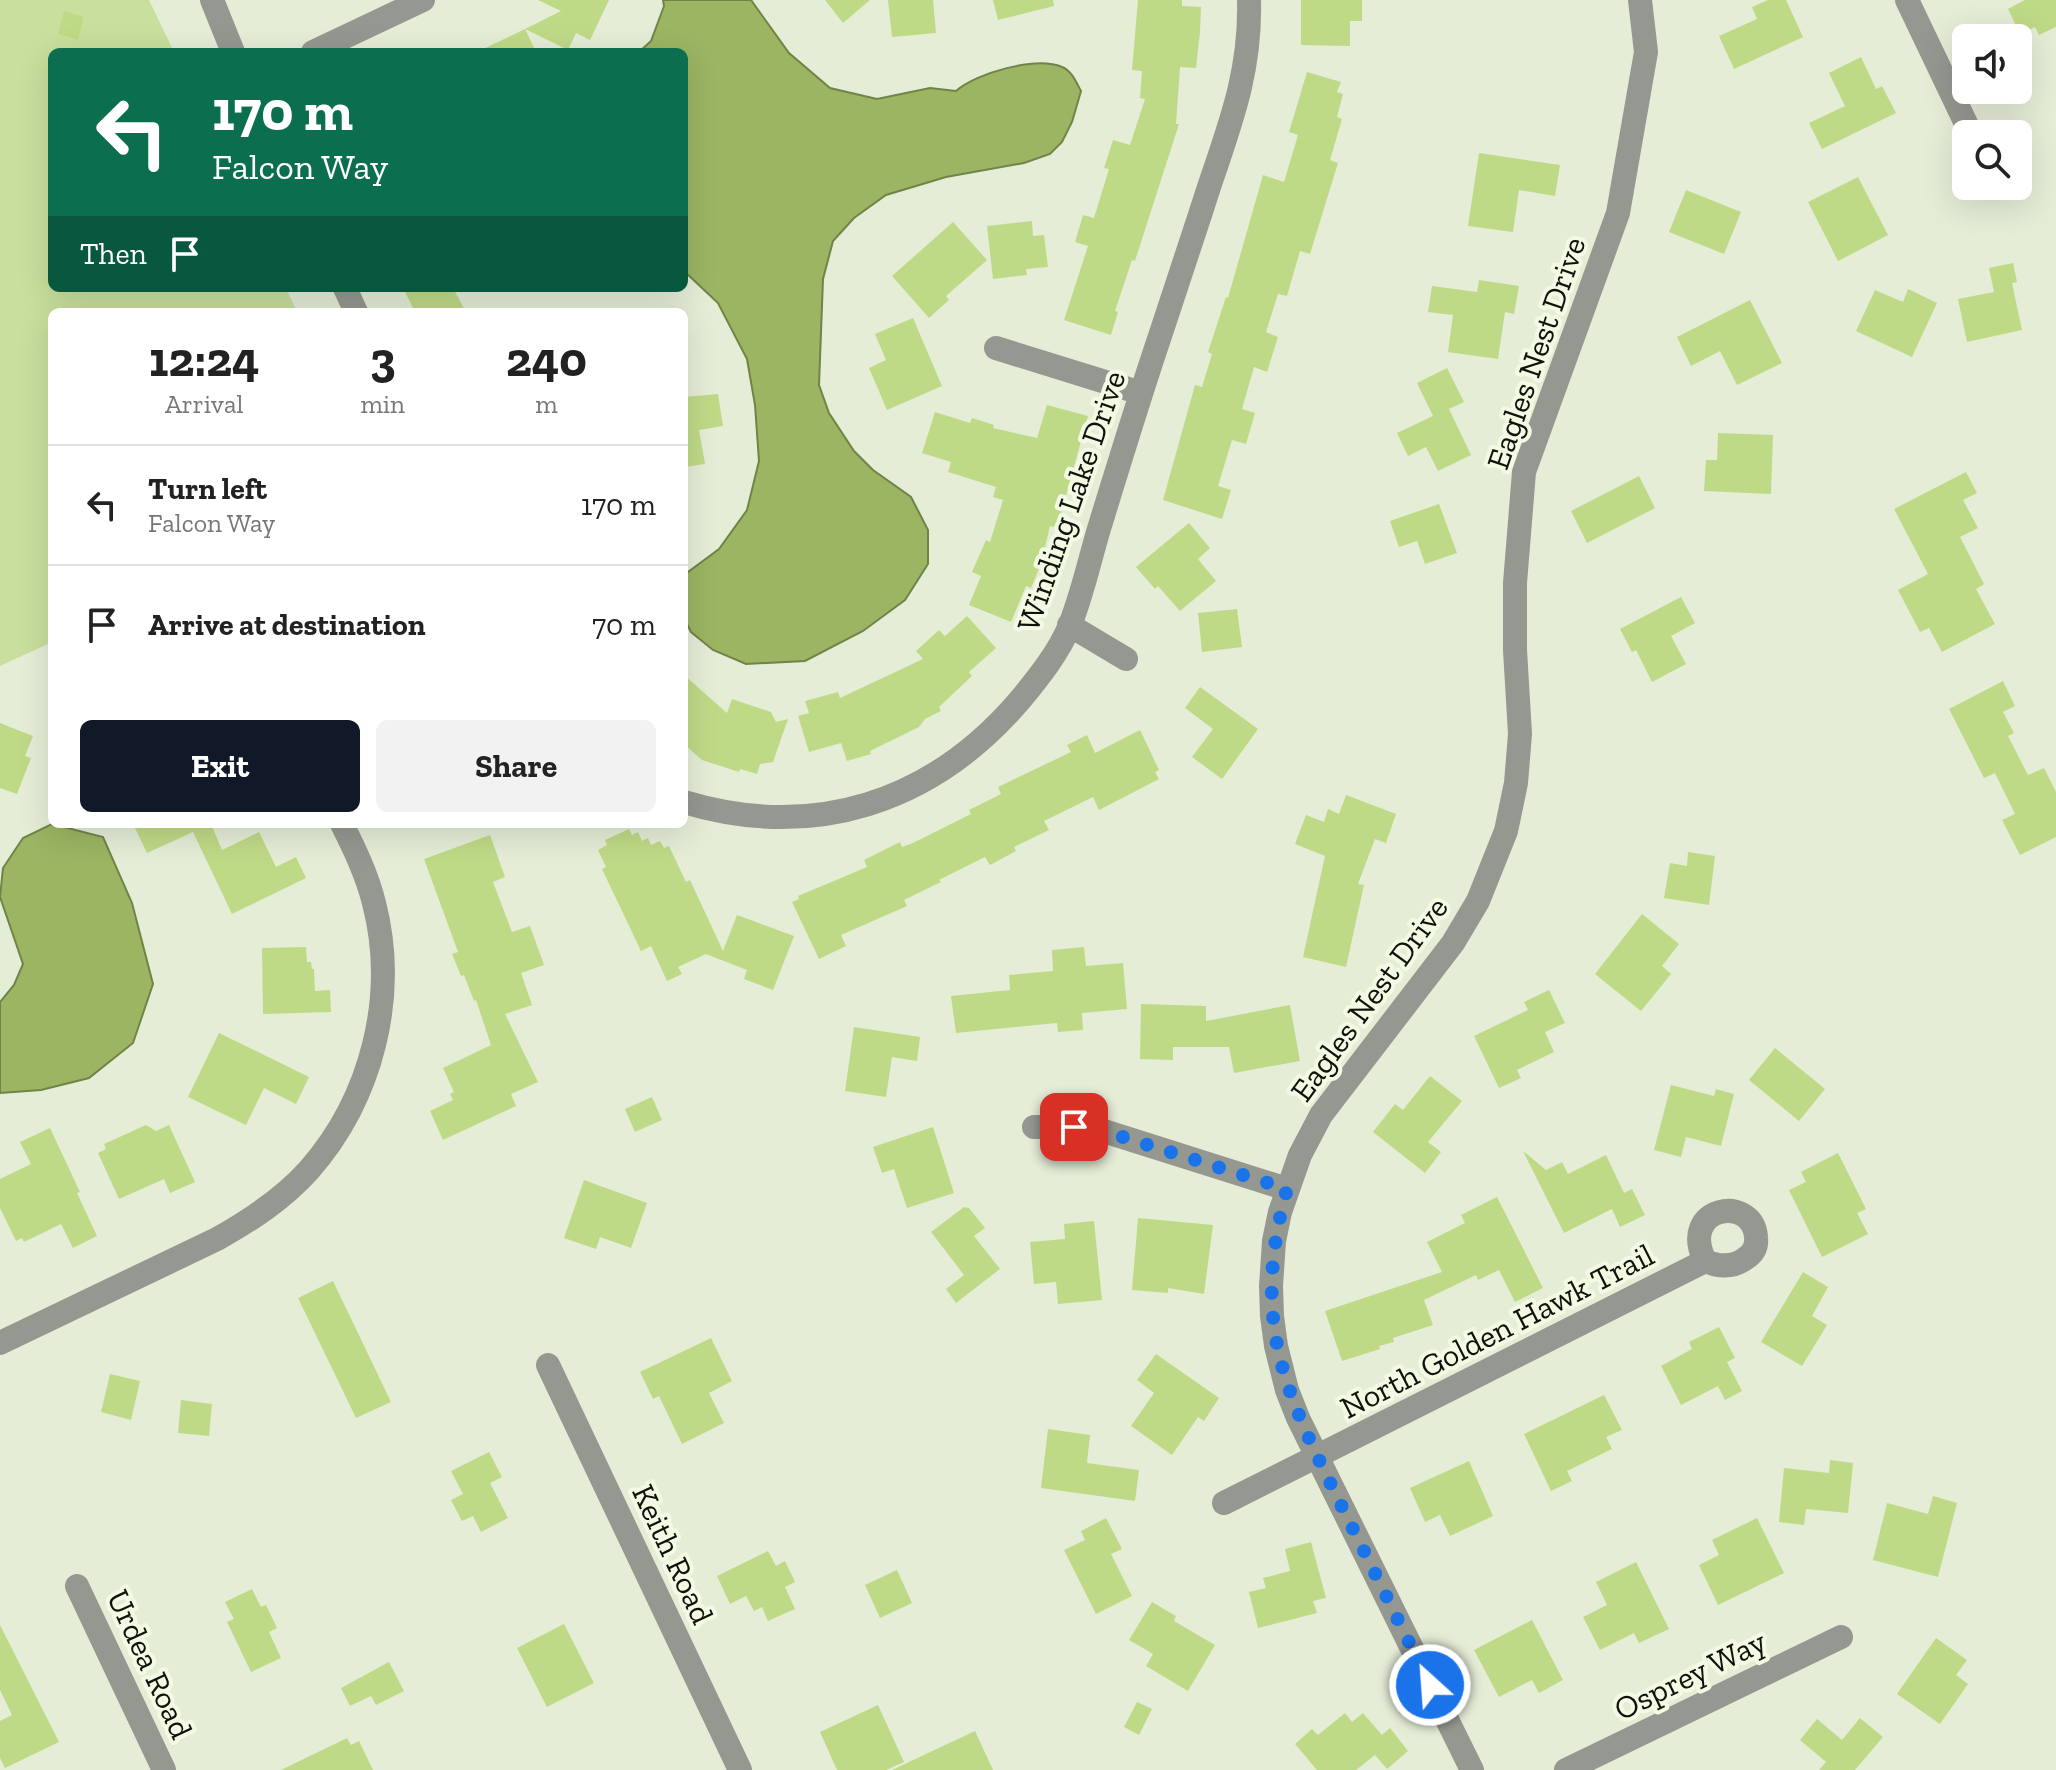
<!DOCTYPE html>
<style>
body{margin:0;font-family:"Zilla Slab",serif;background:#f2f2f2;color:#222;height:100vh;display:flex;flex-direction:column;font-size:30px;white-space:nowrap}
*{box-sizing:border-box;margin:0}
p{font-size:26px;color:#767676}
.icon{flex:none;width:44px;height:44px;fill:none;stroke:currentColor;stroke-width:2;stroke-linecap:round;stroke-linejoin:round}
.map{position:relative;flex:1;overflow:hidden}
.drawer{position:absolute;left:48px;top:308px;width:640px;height:520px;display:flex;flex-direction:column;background:#fff;border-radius:12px;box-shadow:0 8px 32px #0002}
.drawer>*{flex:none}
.banner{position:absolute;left:48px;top:48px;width:640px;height:244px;border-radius:12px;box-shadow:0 8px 32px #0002;background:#0b6e4f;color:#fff;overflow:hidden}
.fabs{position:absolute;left:1952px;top:24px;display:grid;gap:16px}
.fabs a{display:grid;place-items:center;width:80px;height:80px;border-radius:12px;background:#fff;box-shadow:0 8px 32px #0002;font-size:40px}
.pin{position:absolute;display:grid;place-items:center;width:68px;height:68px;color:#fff;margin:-34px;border-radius:16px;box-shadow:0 4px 12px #0006}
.me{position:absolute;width:88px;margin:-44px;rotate:334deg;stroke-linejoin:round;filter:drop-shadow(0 0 6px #0008)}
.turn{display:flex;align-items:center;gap:28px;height:168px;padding:0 32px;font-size:36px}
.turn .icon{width:104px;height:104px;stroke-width:2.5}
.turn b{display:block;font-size:56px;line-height:68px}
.then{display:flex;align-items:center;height:76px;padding:0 32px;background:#0003;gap:16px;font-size:30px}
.eta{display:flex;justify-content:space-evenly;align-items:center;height:136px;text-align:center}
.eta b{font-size:48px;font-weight:700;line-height:56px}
.primary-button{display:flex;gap:16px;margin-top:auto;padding:16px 32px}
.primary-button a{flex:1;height:92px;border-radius:12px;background:#111827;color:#fff;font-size:32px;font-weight:700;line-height:92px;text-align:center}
.primary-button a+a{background:#f2f2f2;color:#222}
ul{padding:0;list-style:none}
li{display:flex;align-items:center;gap:24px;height:120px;padding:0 32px;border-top:2px solid #e0e0e0}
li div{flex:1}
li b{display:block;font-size:30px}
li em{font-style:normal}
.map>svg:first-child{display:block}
.green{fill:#c8df9d}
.water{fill:#9bb563;stroke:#718448;stroke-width:2}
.building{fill:#bfda87}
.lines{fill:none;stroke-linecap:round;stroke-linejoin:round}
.minor{stroke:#959890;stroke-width:24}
.route{stroke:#1a73e8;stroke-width:14;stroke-dasharray:0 25.2}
.labels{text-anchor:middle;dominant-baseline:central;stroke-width:8;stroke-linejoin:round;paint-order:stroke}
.street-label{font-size:32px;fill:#0f120a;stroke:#f2fae4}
</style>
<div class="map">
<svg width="2056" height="1770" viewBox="0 0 2056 1770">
<rect width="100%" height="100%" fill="#e5edd7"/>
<path class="green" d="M 0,0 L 149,0 L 174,52 L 52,52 L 52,288 L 286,288 L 297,312 L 52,312 L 52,642 L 0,666 Z"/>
<path class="water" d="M 663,0 L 751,0 L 789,53 L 830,88 L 877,99 L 930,88 L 956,91 C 976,73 1036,56 1062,67 C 1072,71 1076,82 1081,91 L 1072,122 L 1062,142 L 1050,154 L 1024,163 L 946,177 L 886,195 L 854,218 L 833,241 L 823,279 L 819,385 L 829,413 L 854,451 L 873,470 L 911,497 L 928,530 L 928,564 L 905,600 L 863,631 L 805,661 L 746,664 L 713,650 L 691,632 L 684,618 L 684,575 L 719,549 L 747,510 L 759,461 L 755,405 L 747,359 L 718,303 L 684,271 L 684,52 L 639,52 L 651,41 L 664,6 Z
M 52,824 L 103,837 L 132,903 L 153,984 L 133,1043 L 89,1078 L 41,1090 L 0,1093 L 0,1002 L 14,985 L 23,964 L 0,897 L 3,868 L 23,838 Z"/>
<path class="building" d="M 538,0 L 609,0 L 590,40 L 576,33 L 568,50 L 525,29 L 561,11 Z
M 825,0 L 870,0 L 843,23 Z
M 888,0 L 933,0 L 936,33 L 892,37 Z
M 993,0 L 1053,0 L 1054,6 L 998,20 Z
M 1138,0 L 1182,0 L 1182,6 L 1201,7 L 1200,32 L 1196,68 L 1180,67 L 1176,124 L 1179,124 L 1135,261 L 1132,260 L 1115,311 L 1118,312 L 1111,335 L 1064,320 L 1088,246 L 1075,242 L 1083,215 L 1094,218 L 1109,169 L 1104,168 L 1113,140 L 1130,145 L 1145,99 L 1140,98 L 1142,71 L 1132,70 Z
M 1301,0 L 1362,0 L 1362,21 L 1350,21 L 1350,46 L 1301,45 Z
M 1768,0 L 1786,0 L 1803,37 L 1734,69 L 1719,36 L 1757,19 L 1752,7 Z
M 2025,0 L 2056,0 L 2056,27 L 2039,35 L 2035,27 L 2020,34 L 2008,9 Z
M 64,11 L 84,17 L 78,40 L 58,34 Z
M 525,29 L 536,52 L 477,52 Z
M 1861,57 L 1876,89 L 1882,86 L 1896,113 L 1822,149 L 1809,123 L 1845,106 L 1829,73 Z
M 1307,72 L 1341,82 L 1337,92 L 1343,94 L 1337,117 L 1342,119 L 1330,160 L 1338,163 L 1310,254 L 1300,251 L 1287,296 L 1278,294 L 1266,332 L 1278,337 L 1267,372 L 1254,367 L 1242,409 L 1255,413 L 1246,444 L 1232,440 L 1218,486 L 1231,490 L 1222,519 L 1163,500 L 1195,385 L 1202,387 L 1212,354 L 1208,352 L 1226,297 L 1228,298 L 1263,175 L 1284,182 L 1298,135 L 1289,132 Z
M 1479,153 L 1560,165 L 1555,196 L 1519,190 L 1513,232 L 1468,226 Z
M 1858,177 L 1888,235 L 1838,261 L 1808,202 Z
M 1686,190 L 1741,212 L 1724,254 L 1669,232 Z
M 1032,221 L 1033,236 L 1044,235 L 1048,267 L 1026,269 L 1027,275 L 993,279 L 987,226 Z
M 953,222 L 987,260 L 946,296 L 949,300 L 929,318 L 892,276 Z
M 2013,263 L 2017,282 L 2012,283 L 2022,330 L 1967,342 L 1958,299 L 1994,292 L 1989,268 Z
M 1479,280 L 1519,286 L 1514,314 L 1505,312 L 1498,359 L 1448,352 L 1453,315 L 1428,312 L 1432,286 L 1477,292 Z
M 403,288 L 453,288 L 466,312 L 415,312 Z
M 1908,289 L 1937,303 L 1912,357 L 1856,331 L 1875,290 L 1903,302 Z
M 1750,300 L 1782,363 L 1737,385 L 1720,351 L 1691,366 L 1677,337 Z
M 913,318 L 942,386 L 887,410 L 869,368 L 886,360 L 875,334 Z
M 1447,368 L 1464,402 L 1449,409 L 1471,455 L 1438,471 L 1426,447 L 1408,456 L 1397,433 L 1433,416 L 1417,383 Z
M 718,394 L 723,426 L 699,430 L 705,464 L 684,467 L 684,397 Z
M 1047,405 L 1088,416 L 1057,528 L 1050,526 L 1041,564 L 1031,588 L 1026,586 L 1011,622 L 969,605 L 981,576 L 972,572 L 986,540 L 990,542 L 1003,500 L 993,497 L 996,487 L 948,472 L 951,462 L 922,453 L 935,412 L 970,423 L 972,418 L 994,425 L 993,428 L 1037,438 Z
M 1718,433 L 1773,435 L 1771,494 L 1704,491 L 1706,460 L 1717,460 Z
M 1966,472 L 1977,493 L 1963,500 L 1978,528 L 1960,537 L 1984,584 L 1976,589 L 1995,624 L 1942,652 L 1929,628 L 1920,632 L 1898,590 L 1928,574 L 1894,509 Z
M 1639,476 L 1655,508 L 1587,543 L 1571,511 Z
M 1439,504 L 1457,553 L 1425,564 L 1417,541 L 1399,547 L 1390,521 Z
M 1189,523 L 1210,548 L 1198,559 L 1216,581 L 1180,611 L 1158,586 L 1155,589 L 1136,567 Z
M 1681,597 L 1695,623 L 1671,636 L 1686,664 L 1652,682 L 1636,650 L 1632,652 L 1620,629 Z
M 1237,609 L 1242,647 L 1202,652 L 1198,613 Z
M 967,616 L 996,648 L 969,672 L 972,676 L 939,707 L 941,711 L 925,719 L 919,727 L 870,751 L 871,754 L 847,761 L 841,743 L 809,752 L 798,716 L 809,713 L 805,701 L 838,692 L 840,698 L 923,659 L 916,651 L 939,630 L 945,636 Z
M 684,675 L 727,713 L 732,699 L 771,712 L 776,722 L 788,719 L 773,762 L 760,764 L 757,774 L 740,769 L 739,772 L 702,760 L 684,744 Z
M 2003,681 L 2015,706 L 2003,712 L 2014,733 L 2008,736 L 2028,775 L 2044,768 L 2056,792 L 2056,837 L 2020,855 L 2002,820 L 2015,814 L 1995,773 L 1984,778 L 1949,709 Z
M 1200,687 L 1258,729 L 1222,779 L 1192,757 L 1213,729 L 1185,708 Z
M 0,723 L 33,736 L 25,756 L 31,758 L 17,794 L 0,788 Z
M 1140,730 L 1159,770 L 1155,772 L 1159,779 L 1099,810 L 1093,797 L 1044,821 L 1049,830 L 1014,847 L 1016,851 L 990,865 L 985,857 L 939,880 L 941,882 L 904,900 L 907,906 L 841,935 L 846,946 L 819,959 L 792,902 L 799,899 L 798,896 L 867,867 L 864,860 L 900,842 L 902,847 L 913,843 L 971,814 L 969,810 L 1001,794 L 998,787 L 1071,752 L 1067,745 L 1087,735 L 1095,753 Z
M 1346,795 L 1396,814 L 1386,843 L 1375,839 L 1358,884 L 1364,885 L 1346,967 L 1303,957 L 1325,856 L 1295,844 L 1306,815 L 1324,822 L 1328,809 L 1339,814 Z
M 133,824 L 211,824 L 222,850 L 259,832 L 276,867 L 296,857 L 306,878 L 232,914 L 193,832 L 147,853 Z
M 629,829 L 632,835 L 638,832 L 642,841 L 648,838 L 651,845 L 660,841 L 664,848 L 669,846 L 686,882 L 690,880 L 723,951 L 737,915 L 794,936 L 773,990 L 744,979 L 747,970 L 706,954 L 678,967 L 682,974 L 667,981 L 651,946 L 641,951 L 602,869 L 606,867 L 598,850 L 607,845 L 605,840 Z
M 490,835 L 505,877 L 493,882 L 512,932 L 530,926 L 544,965 L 521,973 L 532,1005 L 505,1014 L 538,1082 L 511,1094 L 516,1106 L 443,1140 L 430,1111 L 453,1100 L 450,1094 L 454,1092 L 443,1068 L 491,1045 L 476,1000 L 474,1001 L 464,975 L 461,976 L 452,954 L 458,952 L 424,859 Z
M 1688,852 L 1715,856 L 1709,905 L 1664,898 L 1670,863 L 1687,866 Z
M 1642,914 L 1679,944 L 1662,966 L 1671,974 L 1641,1011 L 1595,974 Z
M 306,947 L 307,962 L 311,962 L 312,969 L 314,969 L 315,991 L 330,990 L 331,1012 L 263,1014 L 262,948 Z
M 1084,947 L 1086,966 L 1123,963 L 1127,1009 L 1082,1013 L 1083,1030 L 1058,1032 L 1057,1023 L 956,1033 L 951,996 L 1010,990 L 1009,975 L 1053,971 L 1052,950 Z
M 1549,990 L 1565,1023 L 1545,1032 L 1554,1052 L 1517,1070 L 1521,1078 L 1499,1088 L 1474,1036 L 1528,1010 L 1524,1002 Z
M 1141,1004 L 1206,1006 L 1206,1021 L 1290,1005 L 1300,1061 L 1234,1073 L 1229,1047 L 1173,1047 L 1173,1060 L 1140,1059 Z
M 854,1027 L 920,1037 L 917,1061 L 892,1057 L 886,1097 L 845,1091 Z
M 219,1033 L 309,1077 L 296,1104 L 264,1088 L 246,1125 L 188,1097 Z
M 1775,1048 L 1825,1089 L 1799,1121 L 1749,1080 Z
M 1430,1076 L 1462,1101 L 1428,1142 L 1441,1152 L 1425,1173 L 1373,1132 L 1395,1104 L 1403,1110 Z
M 1671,1085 L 1714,1096 L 1716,1089 L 1734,1094 L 1721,1146 L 1686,1137 L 1681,1157 L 1654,1150 Z
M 652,1097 L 662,1120 L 635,1132 L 625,1109 Z
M 146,1125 L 156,1131 L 169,1125 L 195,1182 L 170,1193 L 164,1179 L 119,1199 L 98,1153 L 106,1149 L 104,1144 Z
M 933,1127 L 954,1193 L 907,1208 L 894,1169 L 882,1173 L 873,1147 Z
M 50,1128 L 80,1192 L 77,1193 L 97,1236 L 73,1248 L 61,1224 L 24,1242 L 22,1238 L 16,1241 L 0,1208 L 0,1179 L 31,1164 L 20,1142 Z
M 1523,1151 L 1546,1170 L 1562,1162 L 1568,1174 L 1606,1155 L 1624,1193 L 1632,1189 L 1645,1215 L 1620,1227 L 1612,1209 L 1564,1233 Z
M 1838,1153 L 1866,1209 L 1857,1213 L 1868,1234 L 1822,1257 L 1789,1190 L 1806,1182 L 1801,1172 Z
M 584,1180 L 647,1203 L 631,1248 L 600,1237 L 596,1249 L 564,1238 Z
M 1497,1197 L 1543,1288 L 1515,1302 L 1499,1270 L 1478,1280 L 1476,1275 L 1424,1300 L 1433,1325 L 1393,1338 L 1394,1342 L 1379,1346 L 1380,1349 L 1342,1361 L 1325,1311 L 1442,1272 L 1427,1242 L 1465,1223 L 1461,1215 Z
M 964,1207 L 969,1208 L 985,1228 L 974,1236 L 1000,1269 L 956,1303 L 946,1289 L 964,1275 L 931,1232 Z
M 1138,1218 L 1213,1225 L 1204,1294 L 1168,1288 L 1168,1293 L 1132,1290 Z
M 1094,1221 L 1102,1300 L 1058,1304 L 1056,1282 L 1034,1284 L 1030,1242 L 1065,1239 L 1064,1224 Z
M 1803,1272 L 1828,1287 L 1812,1316 L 1827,1325 L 1802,1366 L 1761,1342 Z
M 333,1281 L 391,1402 L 356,1418 L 298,1298 Z
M 1719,1327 L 1735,1358 L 1727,1362 L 1742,1391 L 1725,1400 L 1718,1386 L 1681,1405 L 1661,1366 L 1692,1349 L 1689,1342 Z
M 711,1338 L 732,1381 L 709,1393 L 724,1423 L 682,1444 L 659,1396 L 653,1399 L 640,1372 Z
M 1156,1354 L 1219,1398 L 1204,1421 L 1198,1417 L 1172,1455 L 1131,1426 L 1154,1393 L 1137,1380 Z
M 110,1374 L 140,1381 L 131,1420 L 101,1412 Z
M 1604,1395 L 1622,1430 L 1606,1437 L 1612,1449 L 1567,1471 L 1572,1481 L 1551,1491 L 1524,1434 Z
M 181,1400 L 212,1404 L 209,1436 L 178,1433 Z
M 1048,1429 L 1090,1435 L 1087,1463 L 1139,1470 L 1135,1501 L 1041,1488 Z
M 489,1452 L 502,1477 L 490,1483 L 508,1518 L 481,1532 L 473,1516 L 462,1521 L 451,1500 L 463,1494 L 451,1471 Z
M 1830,1460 L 1853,1463 L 1848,1513 L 1806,1509 L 1804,1525 L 1779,1522 L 1784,1468 L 1829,1473 Z
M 1469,1461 L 1493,1516 L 1450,1536 L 1440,1515 L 1425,1522 L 1410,1488 Z
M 1933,1496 L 1957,1503 L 1938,1577 L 1873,1560 L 1887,1503 L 1928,1514 Z
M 1106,1518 L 1122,1549 L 1111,1554 L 1132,1596 L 1096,1614 L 1064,1550 L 1085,1540 L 1081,1531 Z
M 1757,1518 L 1784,1573 L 1718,1605 L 1699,1565 L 1719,1555 L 1712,1540 Z
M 1311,1542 L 1326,1598 L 1313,1601 L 1317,1613 L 1258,1628 L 1249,1592 L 1266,1588 L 1263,1578 L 1290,1571 L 1285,1549 Z
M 768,1551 L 776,1566 L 785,1561 L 795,1582 L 785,1587 L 795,1609 L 768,1621 L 762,1607 L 754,1611 L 746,1596 L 730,1604 L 717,1576 Z
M 1636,1562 L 1669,1629 L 1639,1643 L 1634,1633 L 1600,1650 L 1583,1617 L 1607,1605 L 1596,1582 Z
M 897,1570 L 912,1603 L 880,1618 L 865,1585 Z
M 252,1589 L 261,1607 L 266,1605 L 277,1628 L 269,1632 L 281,1658 L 251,1672 L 227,1622 L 234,1619 L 225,1602 Z
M 1152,1602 L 1176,1616 L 1174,1621 L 1215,1645 L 1188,1691 L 1146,1666 L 1153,1654 L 1129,1640 Z
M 1532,1620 L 1563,1680 L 1539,1693 L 1532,1680 L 1499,1697 L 1474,1650 Z
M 564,1624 L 594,1683 L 547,1707 L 517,1648 Z
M 0,1625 L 59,1742 L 5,1768 L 0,1758 L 0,1721 L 12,1715 L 0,1690 Z
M 1936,1638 L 1967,1660 L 1956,1675 L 1968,1684 L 1940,1724 L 1897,1694 Z
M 389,1662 L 404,1691 L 376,1705 L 371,1696 L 350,1706 L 341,1688 Z
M 1137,1702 L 1152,1709 L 1139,1735 L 1124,1727 Z
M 878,1705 L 904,1762 L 886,1770 L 837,1770 L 820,1732 Z
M 1345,1713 L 1352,1722 L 1363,1713 L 1382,1735 L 1390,1728 L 1408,1751 L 1387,1769 L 1375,1755 L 1356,1770 L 1317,1770 L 1295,1744 L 1312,1729 L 1318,1735 Z
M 1860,1718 L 1883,1737 L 1855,1770 L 1819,1770 L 1826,1762 L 1800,1740 L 1817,1719 L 1842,1740 Z
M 975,1731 L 993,1770 L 892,1770 Z
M 347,1738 L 351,1745 L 359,1741 L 373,1770 L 281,1770 Z"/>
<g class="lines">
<path class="minor" d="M 212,0 L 233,52
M 1907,0 L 1971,134
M 313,52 L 423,0
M 345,288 L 356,312
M 996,348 L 1141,393
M 1069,625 L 1126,659
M 684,802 C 814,841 932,803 1020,700 C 1039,677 1059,652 1070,625 C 1082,595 1089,563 1098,532 C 1118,467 1138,401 1160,336 C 1176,287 1193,237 1209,187 C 1231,122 1251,70 1249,0
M 1034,1127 L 1091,1127 L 1287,1189
M 0,1343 L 217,1239 C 251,1220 283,1199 309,1170 C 372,1098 398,996 374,903 C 367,875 355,850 342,824
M 548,1365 L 740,1770
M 1224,1503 L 1705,1261 C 1678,1206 1753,1194 1756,1237 C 1757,1246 1754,1253 1746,1258 C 1733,1268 1719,1267 1705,1261
M 77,1586 L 164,1770
M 1472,1770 L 1298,1418 L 1287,1390 L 1276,1346 L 1272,1316 L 1271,1286 L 1274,1241 L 1280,1212 L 1300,1155 L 1321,1115 L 1453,943 L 1478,901 L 1506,831 L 1516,783 L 1520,734 L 1515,650 L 1515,583 L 1524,472 L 1618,213 L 1646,52 L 1640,0
M 1566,1770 L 1841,1637"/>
</g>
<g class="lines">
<path class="route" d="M 1074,1127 L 1091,1127 L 1287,1189 C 1249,1326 1287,1395 1346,1515 C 1374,1571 1402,1628 1430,1685"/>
</g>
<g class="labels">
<g class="street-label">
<text transform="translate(1536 353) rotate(-71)">Eagles Nest Drive</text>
<text transform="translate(1071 501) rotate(-71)">Winding Lake Drive</text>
<text transform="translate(1369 999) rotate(-54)">Eagles Nest Drive</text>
<text transform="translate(1497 1331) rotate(-27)">North Golden Hawk Trail</text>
<text transform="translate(673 1554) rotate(65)">Keith Road</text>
<text transform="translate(150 1664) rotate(65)">Urdea Road</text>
<text transform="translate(1690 1675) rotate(-26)">Osprey Way</text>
</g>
</g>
</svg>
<div class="fabs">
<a><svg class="icon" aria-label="sound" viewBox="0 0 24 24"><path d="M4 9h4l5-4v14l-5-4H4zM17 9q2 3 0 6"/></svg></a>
<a><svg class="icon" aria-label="search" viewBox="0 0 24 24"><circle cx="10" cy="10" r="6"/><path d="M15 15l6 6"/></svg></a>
</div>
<div class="pin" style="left:1074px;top:1127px;background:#d93025"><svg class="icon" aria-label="arrive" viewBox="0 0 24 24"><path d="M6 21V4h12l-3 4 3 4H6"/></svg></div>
<svg class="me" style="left:1430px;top:1685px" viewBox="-20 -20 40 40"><circle r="17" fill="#1a73e8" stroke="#fff" stroke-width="3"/><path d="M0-11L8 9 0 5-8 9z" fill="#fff"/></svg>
<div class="banner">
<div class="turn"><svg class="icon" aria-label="left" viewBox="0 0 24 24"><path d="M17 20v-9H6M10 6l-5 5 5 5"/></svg><div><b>170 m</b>Falcon Way</div></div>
<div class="then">Then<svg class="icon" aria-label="arrive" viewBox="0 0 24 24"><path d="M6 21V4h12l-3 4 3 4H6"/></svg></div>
</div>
<section class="drawer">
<div class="eta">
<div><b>12:24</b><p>Arrival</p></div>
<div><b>3</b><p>min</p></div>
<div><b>240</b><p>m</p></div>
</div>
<ul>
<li><svg class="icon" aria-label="left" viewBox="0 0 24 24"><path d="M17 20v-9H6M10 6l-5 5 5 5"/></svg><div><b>Turn left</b><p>Falcon Way</p></div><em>170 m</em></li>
<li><svg class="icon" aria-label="arrive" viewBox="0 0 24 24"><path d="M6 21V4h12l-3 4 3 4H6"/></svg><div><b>Arrive at destination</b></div><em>70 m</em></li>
</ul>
<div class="primary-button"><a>Exit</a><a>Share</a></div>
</section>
</div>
